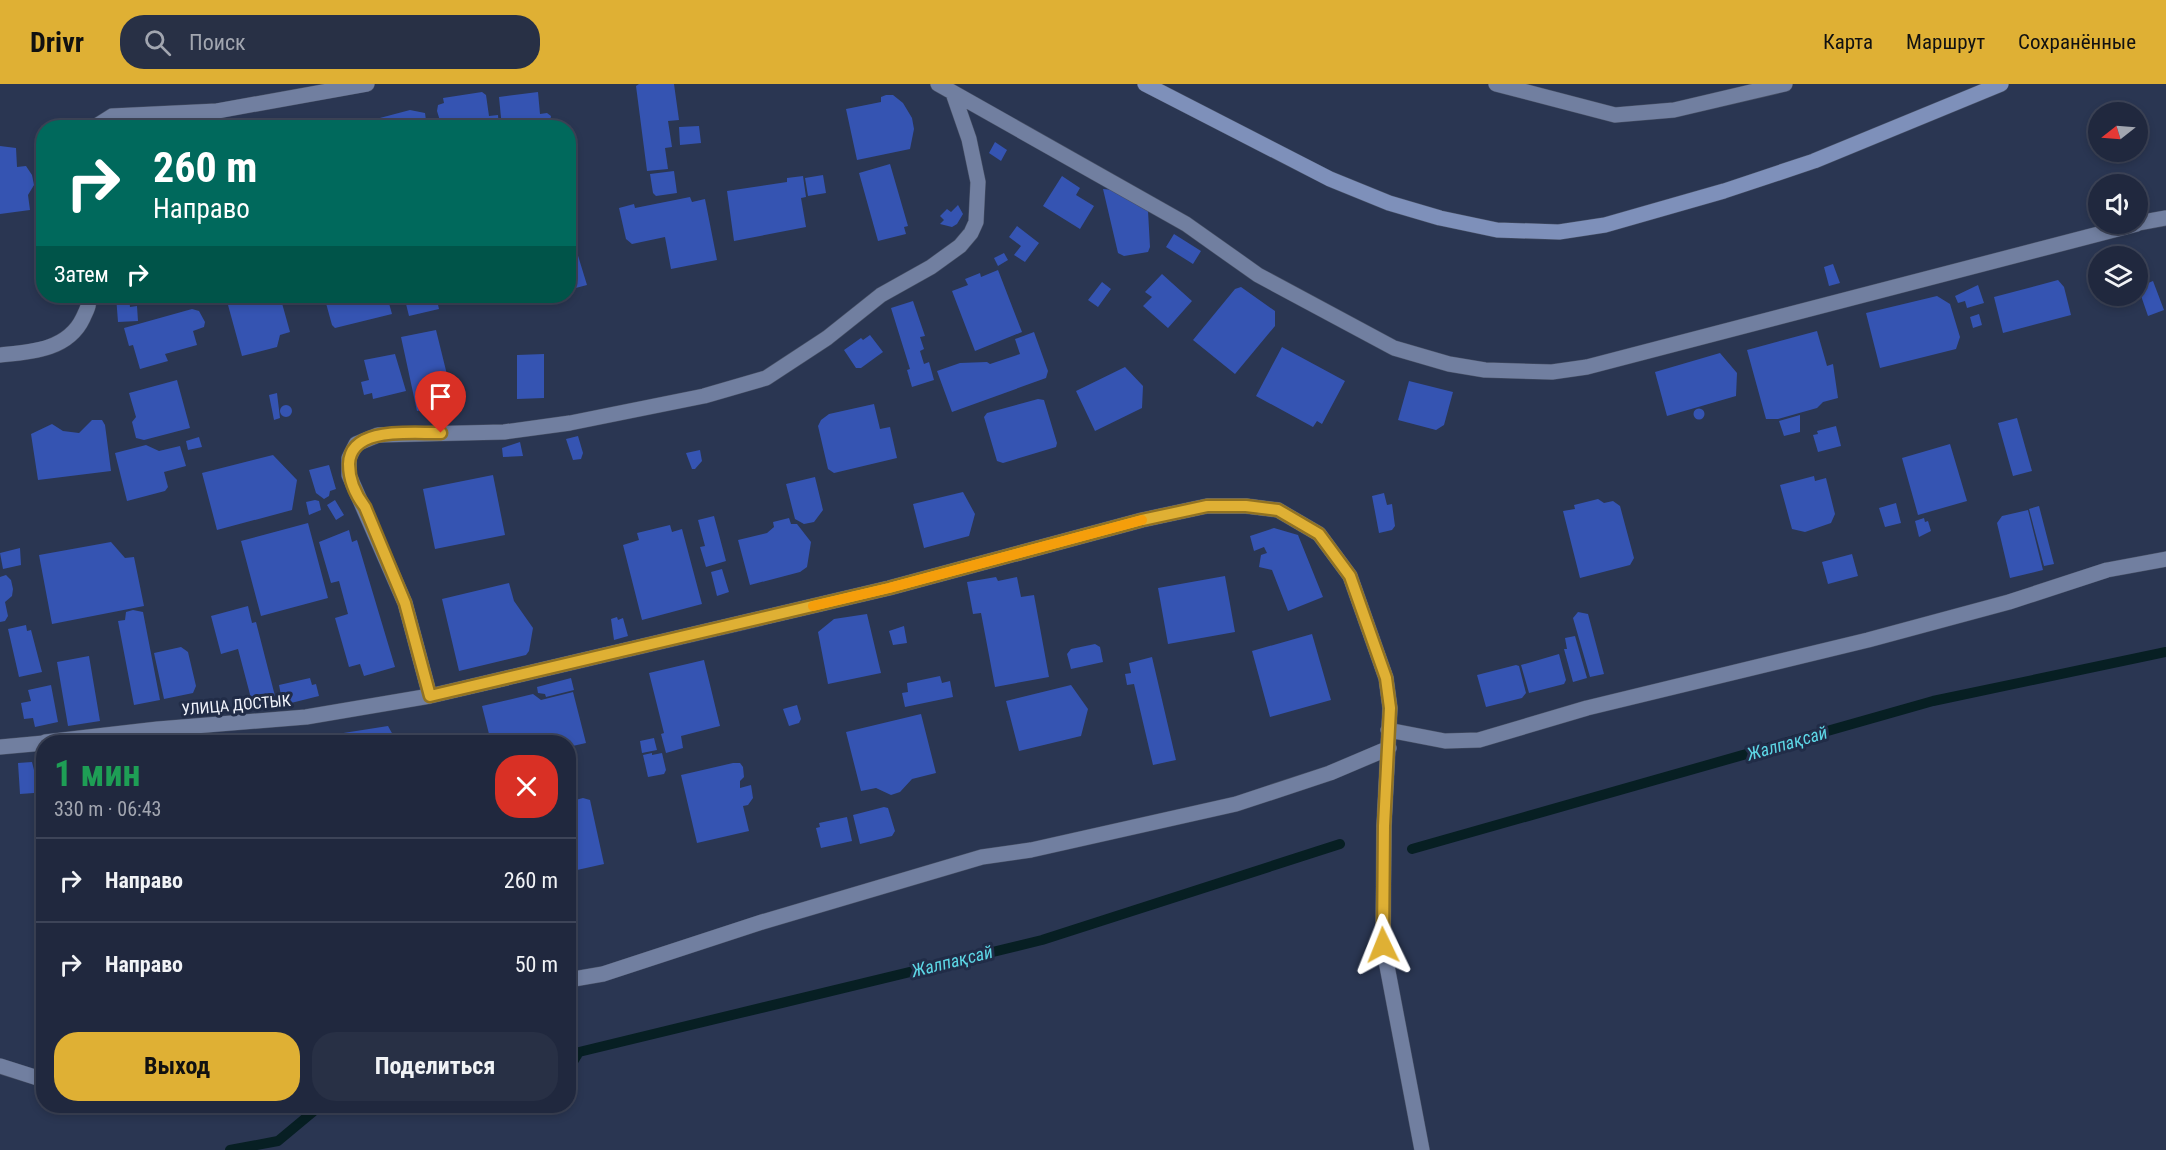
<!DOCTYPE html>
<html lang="ru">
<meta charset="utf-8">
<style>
body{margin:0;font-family:"Roboto Condensed",sans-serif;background:#283045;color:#f1f3f6;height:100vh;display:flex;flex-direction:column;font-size:22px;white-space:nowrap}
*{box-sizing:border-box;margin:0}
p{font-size:20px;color:#a2a6b0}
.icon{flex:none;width:33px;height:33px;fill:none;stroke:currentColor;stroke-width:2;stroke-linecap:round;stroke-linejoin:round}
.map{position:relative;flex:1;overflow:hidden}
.drawer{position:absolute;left:36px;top:651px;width:540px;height:378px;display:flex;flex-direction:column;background:#20283e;border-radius:24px;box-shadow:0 3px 9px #0003,0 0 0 2px #3d4458}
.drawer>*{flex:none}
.top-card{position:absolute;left:36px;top:36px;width:540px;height:183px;border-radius:24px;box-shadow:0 3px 9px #0003,0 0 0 2px #3d4458;background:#00695c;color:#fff;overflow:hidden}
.needle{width:39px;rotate:253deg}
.tools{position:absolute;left:2088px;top:18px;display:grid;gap:12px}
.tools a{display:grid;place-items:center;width:60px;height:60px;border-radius:50%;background:#20283e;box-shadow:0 3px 9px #0003,0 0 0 2px #3d4458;font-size:30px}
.pin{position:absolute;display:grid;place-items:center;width:51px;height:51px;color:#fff;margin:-62px -26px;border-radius:50% 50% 50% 0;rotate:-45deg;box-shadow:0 0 6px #0007}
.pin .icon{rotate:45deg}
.me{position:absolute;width:66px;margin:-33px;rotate:358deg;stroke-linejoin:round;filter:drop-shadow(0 0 4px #0008)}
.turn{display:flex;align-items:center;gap:21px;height:126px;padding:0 18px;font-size:27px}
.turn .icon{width:78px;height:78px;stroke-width:2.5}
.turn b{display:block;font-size:42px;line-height:51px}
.then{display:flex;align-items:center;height:57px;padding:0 18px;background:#0003;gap:12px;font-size:22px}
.round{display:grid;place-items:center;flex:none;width:63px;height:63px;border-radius:24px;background:#283045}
.headline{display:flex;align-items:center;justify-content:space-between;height:102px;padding:0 18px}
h1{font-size:36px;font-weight:700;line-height:45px;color:#1e9e55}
.action{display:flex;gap:12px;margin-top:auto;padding:12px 18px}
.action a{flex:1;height:69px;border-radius:24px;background:#dfb034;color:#111;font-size:24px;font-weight:700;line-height:69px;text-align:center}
.action a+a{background:#283045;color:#f1f3f6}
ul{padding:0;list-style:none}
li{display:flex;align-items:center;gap:18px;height:84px;padding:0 18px;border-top:2px solid #3d4458}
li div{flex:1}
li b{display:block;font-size:22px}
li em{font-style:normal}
header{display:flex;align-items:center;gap:36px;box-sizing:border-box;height:84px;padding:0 30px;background:#dfb034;color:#111}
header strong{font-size:28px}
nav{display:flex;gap:33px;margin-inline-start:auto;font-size:21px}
.search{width:420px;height:54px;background:#283045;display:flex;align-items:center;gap:15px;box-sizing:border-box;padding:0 21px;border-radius:24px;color:#a2a6b0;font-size:22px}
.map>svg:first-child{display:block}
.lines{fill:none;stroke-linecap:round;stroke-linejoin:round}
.stream{stroke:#071f23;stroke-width:10}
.building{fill:#3554b2}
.street-casing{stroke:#485166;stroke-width:16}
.secondary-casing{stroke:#485166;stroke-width:16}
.street{stroke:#717fa0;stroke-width:15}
.secondary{stroke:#7e90ba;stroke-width:15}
.route-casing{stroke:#917222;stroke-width:15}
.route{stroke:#dfb034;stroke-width:10}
.slow{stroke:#f59e0b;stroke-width:10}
.labels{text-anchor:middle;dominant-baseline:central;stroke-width:6;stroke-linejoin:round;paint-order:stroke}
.street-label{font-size:16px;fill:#f1f4fc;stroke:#212c47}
.water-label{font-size:18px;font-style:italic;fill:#5dd7e6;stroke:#212c47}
</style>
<header>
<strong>Drivr</strong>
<div class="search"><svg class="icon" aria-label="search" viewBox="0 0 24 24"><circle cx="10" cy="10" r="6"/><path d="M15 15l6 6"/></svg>Поиск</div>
<nav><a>Карта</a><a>Маршрут</a><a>Сохранённые</a></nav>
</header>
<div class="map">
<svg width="2166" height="1066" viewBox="0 0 2166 1066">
<rect width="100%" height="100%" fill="#2a3652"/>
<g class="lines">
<path class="stream" d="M 1412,765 L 1933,617 L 2166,568
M 568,986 L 579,968 L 1042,856 L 1340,760
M 230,1066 L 278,1057 L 320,1022"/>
</g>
<path class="building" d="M 639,0 L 674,0 L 679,36 L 668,37 L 672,63 L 665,64 L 668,85 L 647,87 L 636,2 Z
M 482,8 L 486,11 L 489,32 L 498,31 L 499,44 L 446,44 L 445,39 L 441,40 L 437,27 L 438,21 L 444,19 L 443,14 Z
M 538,8 L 540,30 L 547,29 L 551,32 L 549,43 L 502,44 L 499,13 Z
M 886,11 L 893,11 L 903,19 L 912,34 L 914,45 L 910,65 L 857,76 L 846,25 L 881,18 L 881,13 Z
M 410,26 L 425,29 L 427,44 L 362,44 L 361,39 Z
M 699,42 L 701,59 L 680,61 L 679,43 Z
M 995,58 L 1007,66 L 1001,77 L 989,69 Z
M 0,62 L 16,64 L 17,83 L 26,82 L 32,91 L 34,101 L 28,111 L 30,126 L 0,130 Z
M 890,80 L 908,142 L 904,143 L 906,150 L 878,157 L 859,89 Z
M 674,87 L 677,109 L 656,112 L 653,109 L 650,90 Z
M 823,91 L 826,109 L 808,112 L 805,94 Z
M 803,92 L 806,113 L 801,114 L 806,143 L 734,157 L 727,107 L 787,98 L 787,94 Z
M 1062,92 L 1080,104 L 1076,111 L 1094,122 L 1080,145 L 1043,122 Z
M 1103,105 L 1115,106 L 1148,127 L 1150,163 L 1148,168 L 1124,172 L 1118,169 Z
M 690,113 L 692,118 L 705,115 L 717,176 L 671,185 L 665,153 L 632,160 L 626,155 L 619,124 L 634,120 L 635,124 Z
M 958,121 L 963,130 L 957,140 L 952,143 L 940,140 L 944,136 L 940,132 L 947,125 L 951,128 Z
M 44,139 L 44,176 L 42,177 L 37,140 Z
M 568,139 L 587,201 L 568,206 Z
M 1017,142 L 1039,159 L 1025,178 L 1014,171 L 1021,162 L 1009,153 Z
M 1174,150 L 1201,167 L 1193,180 L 1166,163 Z
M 1004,169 L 1008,176 L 998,182 L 994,174 Z
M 1833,180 L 1840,199 L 1829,202 L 1824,183 Z
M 998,186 L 1022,248 L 975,267 L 952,207 L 968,201 L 965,195 L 980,189 L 981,193 Z
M 1162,190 L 1192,217 L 1168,244 L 1143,222 L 1152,213 L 1145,208 Z
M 2058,196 L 2064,203 L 2071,231 L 2003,249 L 1994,213 Z
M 2153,197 L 2164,226 L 2148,232 L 2138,203 Z
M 1102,198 L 1111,205 L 1098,223 L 1088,216 Z
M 1978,201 L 1984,219 L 1967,224 L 1965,217 L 1958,219 L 1955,212 Z
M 1241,203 L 1275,227 L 1275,242 L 1235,290 L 1193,256 L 1235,205 Z
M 116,212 L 129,213 L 130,223 L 137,222 L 138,237 L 118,238 Z
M 262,212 L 280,212 L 290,248 L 280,251 L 277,263 L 242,272 L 228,221 Z
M 324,212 L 387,212 L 392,230 L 335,244 L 332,241 Z
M 404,212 L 436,212 L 439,225 L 409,232 Z
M 1937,212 L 1950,220 L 1960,253 L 1956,265 L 1880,284 L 1866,229 Z
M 913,217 L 925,252 L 920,253 L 924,265 L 920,267 L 924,280 L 929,278 L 934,296 L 912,303 L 907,286 L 910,285 L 891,224 Z
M 192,225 L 199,227 L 205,238 L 204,243 L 193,247 L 197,261 L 165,270 L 168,277 L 140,285 L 133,261 L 129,262 L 124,244 Z
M 1979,230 L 1982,241 L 1973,244 L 1970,233 Z
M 436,246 L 454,319 L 417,327 L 401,253 Z
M 1817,247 L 1827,282 L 1833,280 L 1838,314 L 1823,318 L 1817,324 L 1778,335 L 1766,335 L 1747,266 Z
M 1034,248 L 1048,287 L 1046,294 L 952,328 L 937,287 L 960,279 L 987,278 L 990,280 L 1020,270 L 1015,255 Z
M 870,251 L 883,268 L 861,284 L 856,284 L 844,266 L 861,254 L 863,256 Z
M 1282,263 L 1345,297 L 1322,340 L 1317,337 L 1313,343 L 1256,312 Z
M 1720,269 L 1737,289 L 1736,312 L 1667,332 L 1655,288 Z
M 395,270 L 406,307 L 373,315 L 372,309 L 364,311 L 361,298 L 369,296 L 364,276 Z
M 544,270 L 544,314 L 517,315 L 517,271 Z
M 1125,283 L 1143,302 L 1142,324 L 1095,347 L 1076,307 Z
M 177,296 L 190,344 L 144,356 L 136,354 L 132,338 L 136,333 L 129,309 Z
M 1409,297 L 1453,308 L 1444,341 L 1436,346 L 1398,336 Z
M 277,309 L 280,334 L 274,336 L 269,311 Z
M 1038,315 L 1044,316 L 1057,359 L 1056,363 L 1003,379 L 997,377 L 984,333 L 987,329 Z
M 874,320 L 880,345 L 890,343 L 897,374 L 834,389 L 828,385 L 818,342 L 821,336 L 829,330 Z
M280 327a6 6 0 1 1 12 0a6 6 0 1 1-12 0Z
M1693.5 330a5.5 5.5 0 1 1 11 0a5.5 5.5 0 1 1-11 0Z
M 1800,331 L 1800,348 L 1784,352 L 1779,337 Z
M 2017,334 L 2032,387 L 2013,392 L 1998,339 Z
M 92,336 L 102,336 L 105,341 L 111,387 L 38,396 L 31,350 L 52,340 L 63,347 L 79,349 Z
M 1836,342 L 1841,362 L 1818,368 L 1813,351 L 1818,350 L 1817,347 Z
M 578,352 L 583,369 L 581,375 L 573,376 L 566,355 Z
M 199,353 L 202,363 L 188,366 L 186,357 Z
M 520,358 L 523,372 L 503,373 L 502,364 Z
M 1950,360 L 1967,417 L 1918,431 L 1902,374 Z
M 146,361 L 159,367 L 180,362 L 186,382 L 164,388 L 168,403 L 165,407 L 127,417 L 115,369 Z
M 700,366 L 702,377 L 695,385 L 692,385 L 686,369 Z
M 273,371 L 297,396 L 292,426 L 217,446 L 202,389 Z
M 329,381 L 336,405 L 330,407 L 329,412 L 324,415 L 316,409 L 309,386 Z
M 493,391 L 505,451 L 435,465 L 423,405 Z
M 1814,392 L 1815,397 L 1826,394 L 1835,430 L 1831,439 L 1805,448 L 1792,445 L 1780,401 Z
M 815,393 L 823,426 L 814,438 L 804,440 L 795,435 L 786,400 Z
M 963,408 L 975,430 L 969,452 L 924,464 L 913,420 Z
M 1384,409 L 1387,421 L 1392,420 L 1395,442 L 1392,446 L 1379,449 L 1372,412 Z
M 1598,415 L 1604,419 L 1613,417 L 1620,422 L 1634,474 L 1630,481 L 1580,494 L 1563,427 L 1575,425 L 1574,421 Z
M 315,416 L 319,417 L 321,426 L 309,431 L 306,418 Z
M 335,416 L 344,431 L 336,436 L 327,421 Z
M 1896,419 L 1901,439 L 1885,443 L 1879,424 Z
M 2039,422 L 2054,480 L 2044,482 L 2029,425 Z
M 2028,426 L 2043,486 L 2010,494 L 1997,439 L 2002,432 Z
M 714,432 L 726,477 L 706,483 L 700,463 L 705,462 L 698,436 Z
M 789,434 L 791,440 L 797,440 L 811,458 L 807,483 L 800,488 L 750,501 L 738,456 L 767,449 L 774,443 L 773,438 Z
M 1924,434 L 1925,438 L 1928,437 L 1931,447 L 1919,453 L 1915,437 Z
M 308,439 L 328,514 L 261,532 L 241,457 Z
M 670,441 L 672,448 L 682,445 L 702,520 L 642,536 L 623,461 L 639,456 L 637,449 Z
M 1274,444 L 1298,451 L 1323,513 L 1288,527 L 1272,486 L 1259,483 L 1261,471 L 1267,469 L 1264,463 L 1254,467 L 1250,452 Z
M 349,446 L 352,458 L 357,456 L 395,583 L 364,592 L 360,580 L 349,583 L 335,534 L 348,530 L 339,497 L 331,499 L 319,458 Z
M 111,458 L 125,474 L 134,473 L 144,522 L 52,540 L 39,471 Z
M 20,464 L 21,481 L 3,485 L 0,469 Z
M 1852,470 L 1858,492 L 1828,500 L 1822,478 Z
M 722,485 L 729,508 L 717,512 L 711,488 Z
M 6,491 L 11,496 L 13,505 L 12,512 L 5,518 L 8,532 L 5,537 L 0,538 L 0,493 Z
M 1225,492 L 1235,548 L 1168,560 L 1158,504 Z
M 996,493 L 998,497 L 1017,493 L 1021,513 L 1034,511 L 1049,593 L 995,603 L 981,529 L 973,530 L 967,498 Z
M 509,499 L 514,517 L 533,544 L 529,567 L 526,571 L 459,587 L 442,515 Z
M 248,522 L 252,539 L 256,538 L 275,612 L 252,618 L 238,565 L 221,570 L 211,532 Z
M 133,526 L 143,528 L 160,616 L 134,621 L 118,537 L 125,536 L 126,528 Z
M 1578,528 L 1588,530 L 1604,590 L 1590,593 L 1573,534 Z
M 867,530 L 881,589 L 828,600 L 818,548 L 834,535 Z
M 617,533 L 618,536 L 623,534 L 628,552 L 614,556 L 611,535 Z
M 26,541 L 27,547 L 31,546 L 42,588 L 19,593 L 8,545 Z
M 904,542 L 907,559 L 893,561 L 889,547 Z
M 1312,550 L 1331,616 L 1270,633 L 1252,567 Z
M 1575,552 L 1587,594 L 1573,598 L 1564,565 L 1567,565 L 1565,554 Z
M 1095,560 L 1100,563 L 1103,578 L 1071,585 L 1067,570 L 1071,565 Z
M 181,563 L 188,568 L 196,602 L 193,609 L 164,615 L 154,569 Z
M 1559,570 L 1566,596 L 1564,600 L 1529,609 L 1521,581 Z
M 89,572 L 100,637 L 68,642 L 57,578 Z
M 1152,573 L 1176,676 L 1153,681 L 1134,600 L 1127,601 L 1125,590 L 1131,589 L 1129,579 Z
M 704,576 L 720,642 L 681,652 L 683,664 L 666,669 L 661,650 L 664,649 L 649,589 Z
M 1516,581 L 1519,582 L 1526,609 L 1522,614 L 1486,623 L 1477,591 Z
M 940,592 L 942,599 L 950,597 L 953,613 L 905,623 L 902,609 L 908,608 L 907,599 Z
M 310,594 L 312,601 L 316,600 L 319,612 L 283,621 L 279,601 Z
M 571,594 L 574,606 L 546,613 L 545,610 L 538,609 L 537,603 Z
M 51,601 L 58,638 L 35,643 L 33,634 L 24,635 L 21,619 L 31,617 L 28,606 Z
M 1071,601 L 1088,625 L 1081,652 L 1019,667 L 1006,617 Z
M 573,608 L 586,659 L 568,663 L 568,658 L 491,658 L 482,622 L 533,610 L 541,616 Z
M 797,621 L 801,635 L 799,639 L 789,642 L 783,625 Z
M 921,630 L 936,689 L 912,695 L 900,708 L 891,711 L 876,704 L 861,707 L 846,648 Z
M 388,642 L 393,651 L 393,658 L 338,658 L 337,650 Z
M 265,653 L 289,653 L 296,658 L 254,658 Z
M 654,654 L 657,666 L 642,669 L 640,657 Z
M 652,669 L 652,671 L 662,669 L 666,686 L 664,690 L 648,693 L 643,671 Z
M 32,678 L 38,702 L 34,709 L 20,710 L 18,679 Z
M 733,679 L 740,679 L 743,683 L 744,693 L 740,697 L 740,704 L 751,701 L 753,714 L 748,721 L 743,722 L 749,747 L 697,759 L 681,691 Z
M 572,689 L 578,712 L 568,714 L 568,690 Z
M 583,714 L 590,716 L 604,780 L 568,788 L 568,718 Z
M 884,723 L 888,724 L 895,747 L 892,752 L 860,760 L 853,731 Z
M 847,733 L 852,757 L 821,764 L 816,744 L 820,743 L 819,739 Z"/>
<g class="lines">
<g class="street-casing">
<path id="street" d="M 938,0 L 1186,140 L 1258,191 L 1394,264 L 1449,280 L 1485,286 L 1552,288 L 1587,283 L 2137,140
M 1496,0 L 1615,31 L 1674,26 L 1785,0
M 93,44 L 112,32 L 217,27 L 367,0
M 2138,139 L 2166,134
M 0,271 C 31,268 68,266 83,234 C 87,225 90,221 88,212
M 430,612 L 405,519 L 349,391 L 349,374 L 356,360 L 378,351 L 504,348 L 570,339 L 704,312 L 766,294 L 827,254 L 881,211 L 931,183 L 960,162 L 971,149 L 976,138 L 978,98 L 969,55 L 953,9
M 1388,646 L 1445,657 L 1479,656 L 1587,624 L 1868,556 L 2009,518 L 2107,486 L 2166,475
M 45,658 L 158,645 L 306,633 L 430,612 L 889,504 L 1142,436 L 1207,422 L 1246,422 L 1278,426 L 1319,450 L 1350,492 L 1386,594 L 1390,624 L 1384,742 L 1383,861 L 1422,1066
M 0,663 L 44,659
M 568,896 L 603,890 L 762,838 L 982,773 L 1031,766 L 1236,720 L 1330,689 L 1389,664
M 0,982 L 44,996"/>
</g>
<g class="secondary-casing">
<path id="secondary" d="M 1145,0 L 1330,95 L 1389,119 L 1440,134 L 1497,146 L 1559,148 L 1605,141 L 1724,107 L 1814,77 L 2001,0"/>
</g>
<use href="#street" class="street"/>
<use href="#secondary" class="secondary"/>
</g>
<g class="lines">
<g class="route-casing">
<path id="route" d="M 441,349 C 414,350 350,341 349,380 C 349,397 355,410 365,423 L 405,519 L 430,612 L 889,504 L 1142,436 L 1207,422 L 1246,422 L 1278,426 L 1319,450 L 1350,492 L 1386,594 L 1390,624 L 1384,742 L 1383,861"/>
</g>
<use href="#route" class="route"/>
<path class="slow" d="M 813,522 L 889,504 L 1142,436"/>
</g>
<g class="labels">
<g class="street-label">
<text transform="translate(236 621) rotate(-5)">УЛИЦА ДОСТЫК</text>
</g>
<g class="water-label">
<text transform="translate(1787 659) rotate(-16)">Жалпақсай</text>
<text transform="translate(952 877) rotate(-14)">Жалпақсай</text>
</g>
</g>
</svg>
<div class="tools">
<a><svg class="needle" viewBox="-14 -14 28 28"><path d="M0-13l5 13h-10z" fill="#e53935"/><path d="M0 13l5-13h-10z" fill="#a2a6b0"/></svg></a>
<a><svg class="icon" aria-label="sound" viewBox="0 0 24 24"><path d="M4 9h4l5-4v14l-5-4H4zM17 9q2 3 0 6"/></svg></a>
<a><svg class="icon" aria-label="layers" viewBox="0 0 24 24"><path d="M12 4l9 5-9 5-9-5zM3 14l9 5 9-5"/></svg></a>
</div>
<div class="pin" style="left:441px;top:349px;background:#d93025"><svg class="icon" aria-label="arrive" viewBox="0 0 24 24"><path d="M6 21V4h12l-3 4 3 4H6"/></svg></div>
<svg class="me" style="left:1383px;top:861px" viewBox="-20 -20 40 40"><path d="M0-17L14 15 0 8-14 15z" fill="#dfb034" stroke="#fff" stroke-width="4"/></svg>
<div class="top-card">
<div class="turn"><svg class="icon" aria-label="right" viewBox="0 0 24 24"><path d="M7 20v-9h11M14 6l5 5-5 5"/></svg><div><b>260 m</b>Направо</div></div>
<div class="then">Затем<svg class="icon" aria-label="right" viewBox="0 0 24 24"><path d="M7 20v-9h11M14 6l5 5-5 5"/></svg></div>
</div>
<section class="drawer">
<div class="headline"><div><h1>1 мин</h1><p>330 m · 06:43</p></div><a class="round" style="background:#d93025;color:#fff"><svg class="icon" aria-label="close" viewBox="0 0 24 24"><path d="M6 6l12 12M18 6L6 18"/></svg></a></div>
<ul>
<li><svg class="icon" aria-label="right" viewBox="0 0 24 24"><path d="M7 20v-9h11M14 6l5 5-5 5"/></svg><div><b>Направо</b></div><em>260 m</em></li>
<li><svg class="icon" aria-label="right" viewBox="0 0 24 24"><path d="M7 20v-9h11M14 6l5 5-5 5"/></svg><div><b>Направо</b></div><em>50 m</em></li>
</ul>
<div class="action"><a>Выход</a><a>Поделиться</a></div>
</section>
</div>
